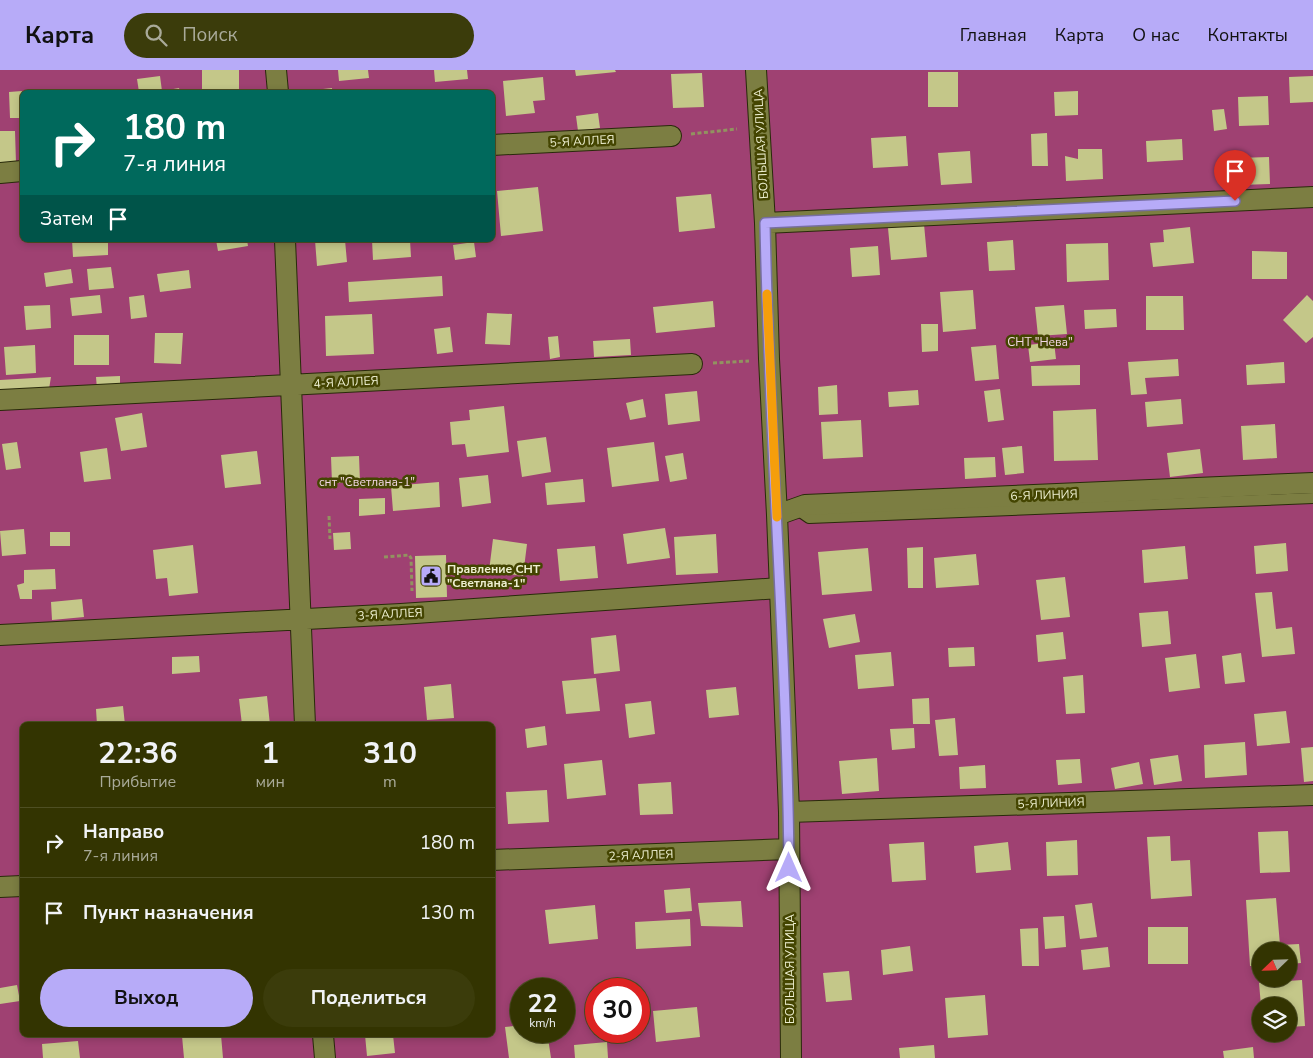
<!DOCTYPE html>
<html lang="ru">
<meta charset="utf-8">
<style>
body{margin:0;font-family:"Nunito Sans",sans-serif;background:#3b3c0b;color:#f1f3f6;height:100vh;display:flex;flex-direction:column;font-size:19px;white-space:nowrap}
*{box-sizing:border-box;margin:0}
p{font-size:16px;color:#a9aa99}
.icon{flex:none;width:28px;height:28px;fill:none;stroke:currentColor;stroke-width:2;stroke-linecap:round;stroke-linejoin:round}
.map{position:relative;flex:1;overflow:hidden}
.sheet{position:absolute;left:20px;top:652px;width:475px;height:315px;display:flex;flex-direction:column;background:#333401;border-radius:8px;box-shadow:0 2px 8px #0003,0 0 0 1px #4e4f23}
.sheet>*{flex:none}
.hud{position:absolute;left:20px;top:20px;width:475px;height:152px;border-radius:8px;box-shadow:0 2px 8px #0003,0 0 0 1px #4e4f23;background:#00695c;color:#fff;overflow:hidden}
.needle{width:32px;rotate:247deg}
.fabs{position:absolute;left:1252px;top:872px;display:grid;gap:10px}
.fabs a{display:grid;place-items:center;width:45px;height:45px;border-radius:50%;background:#333401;box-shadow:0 2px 8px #0003,0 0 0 1px #4e4f23;font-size:25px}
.speed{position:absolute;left:510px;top:908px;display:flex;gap:10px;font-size:25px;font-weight:700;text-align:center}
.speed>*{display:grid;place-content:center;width:65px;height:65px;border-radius:50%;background:#333401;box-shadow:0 2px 8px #0003,0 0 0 1px #4e4f23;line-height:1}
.speed small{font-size:12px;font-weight:400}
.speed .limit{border:8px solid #d22;background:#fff;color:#111}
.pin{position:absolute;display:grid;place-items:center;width:42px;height:42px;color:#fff;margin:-51px -21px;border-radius:50% 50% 50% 0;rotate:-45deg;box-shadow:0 0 5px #0007}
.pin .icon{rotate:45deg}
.me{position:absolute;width:55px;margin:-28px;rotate:0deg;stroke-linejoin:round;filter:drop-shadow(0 0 4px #0008)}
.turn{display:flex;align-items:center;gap:18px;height:105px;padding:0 20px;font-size:22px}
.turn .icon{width:65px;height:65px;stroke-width:2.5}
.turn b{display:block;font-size:35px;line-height:42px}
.then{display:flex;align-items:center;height:48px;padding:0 20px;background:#0003;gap:10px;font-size:19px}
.eta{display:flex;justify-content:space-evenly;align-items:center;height:85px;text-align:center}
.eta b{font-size:30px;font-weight:700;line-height:35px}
.cta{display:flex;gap:10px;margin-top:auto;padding:10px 20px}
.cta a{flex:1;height:58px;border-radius:30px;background:#b7abf8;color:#111;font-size:20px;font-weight:700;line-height:58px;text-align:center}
.cta a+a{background:#3b3c0b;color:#f1f3f6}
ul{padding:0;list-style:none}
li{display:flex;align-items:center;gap:15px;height:70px;padding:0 20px;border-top:1px solid #4e4f23}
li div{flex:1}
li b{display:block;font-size:19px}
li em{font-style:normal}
header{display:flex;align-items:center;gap:30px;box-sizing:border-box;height:70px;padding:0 25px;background:#b7abf8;color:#111}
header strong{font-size:24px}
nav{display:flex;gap:28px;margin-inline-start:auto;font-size:18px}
.search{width:350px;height:45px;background:#3b3c0b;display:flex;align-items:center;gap:12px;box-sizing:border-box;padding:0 18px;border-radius:28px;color:#a9aa99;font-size:19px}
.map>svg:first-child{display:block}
.green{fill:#9f4172;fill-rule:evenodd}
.building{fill:#c4c789}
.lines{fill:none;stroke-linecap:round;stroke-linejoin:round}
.service-casing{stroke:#292a0a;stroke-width:12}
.minor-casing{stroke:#292a0a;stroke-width:22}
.path{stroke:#929360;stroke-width:3;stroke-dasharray:4 2.5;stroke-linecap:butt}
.service{stroke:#7c7e42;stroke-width:10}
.minor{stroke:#7c7e42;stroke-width:20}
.route-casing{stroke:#776fa1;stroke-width:12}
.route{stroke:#b7abf8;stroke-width:9}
.slow{stroke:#f59e0b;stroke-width:9}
.labels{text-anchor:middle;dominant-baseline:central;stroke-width:5;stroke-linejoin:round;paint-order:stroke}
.street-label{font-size:12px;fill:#eef0d1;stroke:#444501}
.park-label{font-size:12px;fill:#f2d7e3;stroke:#444501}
.poi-label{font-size:12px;font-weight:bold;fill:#eef0d1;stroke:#444501;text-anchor:start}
</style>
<header>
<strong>Карта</strong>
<div class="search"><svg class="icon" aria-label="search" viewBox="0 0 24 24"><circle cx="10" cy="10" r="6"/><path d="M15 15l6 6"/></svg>Поиск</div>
<nav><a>Главная</a><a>Карта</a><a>О нас</a><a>Контакты</a></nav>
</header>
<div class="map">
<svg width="1313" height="988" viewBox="0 0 1313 988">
<rect width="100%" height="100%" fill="#444501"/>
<path class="green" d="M 0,0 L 1313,0 L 1313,988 L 0,988 ZM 22,22 L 492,22 L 492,170 L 22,170 ZM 22,655 L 492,655 L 492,965 L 22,965 ZM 1261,881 L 1289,881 L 1289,909 L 1261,909 ZM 521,919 L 564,919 L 564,961 L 521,961 ZM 596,919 L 639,919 L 639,961 L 596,961 ZM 1261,936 L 1289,936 L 1289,964 L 1261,964 Z"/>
<path class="building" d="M 202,0 L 239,0 L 239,22 L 202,22 Z
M 338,0 L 368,0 L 369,8 L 339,11 Z
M 434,0 L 467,0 L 468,9 L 435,12 Z
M 575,0 L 615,0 L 616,2 L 576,6 Z
M 928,2 L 958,2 L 958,37 L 928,37 Z
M 702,3 L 704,37 L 673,38 L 671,4 Z
M 160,6 L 162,21 L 179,18 L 180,22 L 139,22 L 137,9 Z
M 1313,6 L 1313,32 L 1290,33 L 1289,7 Z
M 543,7 L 545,30 L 533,31 L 535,43 L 506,46 L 503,11 Z
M 332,18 L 332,22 L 305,22 L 305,21 Z
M 22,21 L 22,48 L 10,48 L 9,22 Z
M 1078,21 L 1078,45 L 1055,46 L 1054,22 Z
M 1268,26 L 1269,55 L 1239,56 L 1238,27 Z
M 1224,39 L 1227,59 L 1214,61 L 1212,40 Z
M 598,43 L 600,58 L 578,61 L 576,46 Z
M 0,61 L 15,61 L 16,93 L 0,94 Z
M 1047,63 L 1048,96 L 1032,96 L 1031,64 Z
M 906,66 L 908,96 L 873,98 L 871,68 Z
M 1182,69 L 1183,90 L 1147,92 L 1146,71 Z
M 1078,79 L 1102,79 L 1103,109 L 1066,111 L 1065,86 L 1078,89 Z
M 970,81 L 972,113 L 941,115 L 938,83 Z
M 1269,87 L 1270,114 L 1239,115 L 1238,88 Z
M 538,117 L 543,161 L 501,166 L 497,121 Z
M 711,124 L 715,158 L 679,162 L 676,127 Z
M 924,154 L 927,187 L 891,190 L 888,158 Z
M 1190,157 L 1194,193 L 1153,197 L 1150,173 L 1164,172 L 1163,160 Z
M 72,170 L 108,170 L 108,185 L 73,187 Z
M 216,170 L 247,170 L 248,176 L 218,181 Z
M 315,170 L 345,170 L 347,192 L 317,196 Z
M 372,170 L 410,170 L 411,187 L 373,190 Z
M 1013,170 L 1015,200 L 989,201 L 987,172 Z
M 474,172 L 476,187 L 455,190 L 453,175 Z
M 1108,173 L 1109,210 L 1067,212 L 1066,174 Z
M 878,176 L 880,205 L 852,207 L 850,178 Z
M 1252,181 L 1287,182 L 1287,209 L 1252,209 Z
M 111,197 L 114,218 L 89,220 L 87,199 Z
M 71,199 L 73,213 L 46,217 L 44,203 Z
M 189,200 L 191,218 L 160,222 L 157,204 Z
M 442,206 L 443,226 L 349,232 L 348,212 Z
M 973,220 L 976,259 L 943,262 L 940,222 Z
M 100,225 L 102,243 L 72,246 L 70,228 Z
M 144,225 L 147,247 L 131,249 L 129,227 Z
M 1307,225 L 1313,231 L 1313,267 L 1306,273 L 1283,250 Z
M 1146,226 L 1183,226 L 1184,260 L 1146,260 Z
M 713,231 L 715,257 L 656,263 L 653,237 Z
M 50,235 L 51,258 L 26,260 L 24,236 Z
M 1064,235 L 1067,264 L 1038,266 L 1035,237 Z
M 1116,239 L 1117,257 L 1085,259 L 1084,240 Z
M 487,243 L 512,244 L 510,275 L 485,274 Z
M 372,244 L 374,284 L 326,286 L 325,246 Z
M 921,254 L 938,254 L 938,281 L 922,282 Z
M 450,257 L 453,282 L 437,284 L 434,259 Z
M 155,263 L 183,263 L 181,294 L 154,293 Z
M 74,265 L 109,265 L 109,295 L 74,295 Z
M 558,266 L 560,287 L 550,289 L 548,267 Z
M 630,269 L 631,285 L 594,287 L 593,271 Z
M 1054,272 L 1056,289 L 1030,292 L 1028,275 Z
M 35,275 L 36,303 L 6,305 L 4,277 Z
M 996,275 L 999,309 L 975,311 L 971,277 Z
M 1178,289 L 1179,306 L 1145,308 L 1147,324 L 1131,325 L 1128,292 Z
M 1284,292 L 1285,313 L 1247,315 L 1246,295 Z
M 1080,295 L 1080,315 L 1032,316 L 1031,296 Z
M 120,306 L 120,319 L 97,319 L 96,307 Z
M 51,307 L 49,319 L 0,322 L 0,310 Z
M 837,315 L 838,344 L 819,345 L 818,317 Z
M 1000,319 L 1004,350 L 988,352 L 984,321 Z
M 918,320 L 919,335 L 889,337 L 888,322 Z
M 697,321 L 700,351 L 668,355 L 665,324 Z
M 643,329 L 646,347 L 630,350 L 626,333 Z
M 1181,329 L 1183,354 L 1147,357 L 1145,332 Z
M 504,336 L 509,382 L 467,387 L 465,374 L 452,375 L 450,352 L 470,350 L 469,340 Z
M 1096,339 L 1098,390 L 1054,391 L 1053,341 Z
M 142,343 L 147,377 L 121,381 L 115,348 Z
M 861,350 L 863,387 L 823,389 L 821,352 Z
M 1275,354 L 1277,388 L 1243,390 L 1241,356 Z
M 546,367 L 551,402 L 522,407 L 517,371 Z
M 17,372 L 21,398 L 6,400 L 2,374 Z
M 654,372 L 659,411 L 612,417 L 607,378 Z
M 1022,376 L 1024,403 L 1005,405 L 1002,378 Z
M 107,378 L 111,409 L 84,412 L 80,382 Z
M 1200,379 L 1203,403 L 1170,407 L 1167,383 Z
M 257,381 L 261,414 L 225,418 L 221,385 Z
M 683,383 L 687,409 L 670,412 L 665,386 Z
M 359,386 L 360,412 L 332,413 L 331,387 Z
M 995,387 L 996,407 L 965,409 L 964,388 Z
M 488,405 L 491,433 L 462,437 L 459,408 Z
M 583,409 L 585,432 L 547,435 L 545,413 Z
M 439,412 L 440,437 L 393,441 L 391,416 Z
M 385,428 L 385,444 L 359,446 L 359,429 Z
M 665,458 L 670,488 L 627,494 L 623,464 Z
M 24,459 L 26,484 L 2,486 L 0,461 Z
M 50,462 L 70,462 L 70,476 L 50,476 Z
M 350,462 L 351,479 L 334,480 L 333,463 Z
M 716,464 L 718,503 L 676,505 L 674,467 Z
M 493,469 L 527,474 L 523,506 L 489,501 Z
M 1286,473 L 1288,501 L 1256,504 L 1254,476 Z
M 193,475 L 198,523 L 169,526 L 167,508 L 156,509 L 153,480 Z
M 595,476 L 598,508 L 560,511 L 557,479 Z
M 1185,476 L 1188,509 L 1144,513 L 1142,480 Z
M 923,477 L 923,518 L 908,518 L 907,478 Z
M 868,478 L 872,521 L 822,525 L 818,482 Z
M 976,484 L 979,515 L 936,518 L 934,488 Z
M 446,485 L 447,527 L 416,528 L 415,486 Z
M 55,499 L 56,519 L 32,520 L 32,529 L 20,529 L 17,515 L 24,513 L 24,500 Z
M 1065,507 L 1070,547 L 1041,550 L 1036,510 Z
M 1272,522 L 1276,559 L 1292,557 L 1295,584 L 1262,587 L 1255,523 Z
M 82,529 L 84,547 L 52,550 L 51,532 Z
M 1168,541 L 1171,574 L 1142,577 L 1139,543 Z
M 855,544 L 860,572 L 829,578 L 823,549 Z
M 1063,562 L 1066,589 L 1038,592 L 1036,565 Z
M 616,565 L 620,601 L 594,604 L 591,568 Z
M 974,577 L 975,596 L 949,597 L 948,578 Z
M 891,582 L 894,616 L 858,619 L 855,585 Z
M 1241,583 L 1245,612 L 1225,614 L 1222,586 Z
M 1196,584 L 1200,618 L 1169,622 L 1165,588 Z
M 199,586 L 200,602 L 172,604 L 172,587 Z
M 1083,605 L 1085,643 L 1066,644 L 1063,607 Z
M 596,608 L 600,641 L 566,644 L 562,611 Z
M 451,614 L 454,648 L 427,650 L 424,617 Z
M 736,617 L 739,645 L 709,648 L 706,620 Z
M 267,626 L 270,655 L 242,655 L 239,629 Z
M 929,628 L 930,654 L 913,654 L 912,629 Z
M 651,631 L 655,664 L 629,668 L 625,634 Z
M 123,636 L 125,655 L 97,655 L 96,639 Z
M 1286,641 L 1290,673 L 1257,676 L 1254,644 Z
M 955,648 L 958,685 L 939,686 L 935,650 Z
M 545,656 L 547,675 L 527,678 L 525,659 Z
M 914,658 L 915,678 L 892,680 L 890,659 Z
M 1245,672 L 1247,705 L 1205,708 L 1204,675 Z
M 1313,677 L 1313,711 L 1304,712 L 1301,678 Z
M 1178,685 L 1182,711 L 1154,715 L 1150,689 Z
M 877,688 L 879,721 L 842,724 L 839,691 Z
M 1080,689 L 1082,713 L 1058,715 L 1056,690 Z
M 602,690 L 606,725 L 567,729 L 564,694 Z
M 1139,692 L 1143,714 L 1115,719 L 1111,698 Z
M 985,695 L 986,718 L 960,719 L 959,697 Z
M 671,712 L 673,744 L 640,745 L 638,714 Z
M 547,720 L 549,752 L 508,754 L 506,722 Z
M 1288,761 L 1290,802 L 1260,803 L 1258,762 Z
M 1170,766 L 1171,791 L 1190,790 L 1192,826 L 1151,829 L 1147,767 Z
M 1077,770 L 1078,805 L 1047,806 L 1046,772 Z
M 924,772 L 926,810 L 892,812 L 889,774 Z
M 1008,772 L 1011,800 L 976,803 L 974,776 Z
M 690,818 L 692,841 L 666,843 L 664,820 Z
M 1276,828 L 1280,875 L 1299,874 L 1301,893 L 1289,894 L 1289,881 L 1261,881 L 1261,896 L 1250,896 L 1246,830 Z
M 741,831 L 743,857 L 701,856 L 698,833 Z
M 1092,833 L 1097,867 L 1080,869 L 1075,835 Z
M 595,835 L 598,869 L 549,874 L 545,840 Z
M 1064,846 L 1066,877 L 1045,879 L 1043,847 Z
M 690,849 L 691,876 L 636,879 L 635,852 Z
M 1148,857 L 1188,857 L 1188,894 L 1148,894 Z
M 1038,858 L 1039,896 L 1022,896 L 1020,859 Z
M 910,876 L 913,901 L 883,905 L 881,880 Z
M 1108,877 L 1110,897 L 1083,900 L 1081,880 Z
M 849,901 L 852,930 L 826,932 L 823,903 Z
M 1302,910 L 1305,956 L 1289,957 L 1289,936 L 1261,936 L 1259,913 Z
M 17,915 L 20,931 L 0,934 L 0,918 Z
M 985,925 L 988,965 L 948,968 L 945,928 Z
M 697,937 L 700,967 L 656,972 L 653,941 Z
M 521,955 L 521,961 L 547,961 L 551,988 L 509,988 L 505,957 Z
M 221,965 L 223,988 L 184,988 L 182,966 Z
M 365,965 L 393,965 L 395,983 L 367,986 Z
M 78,971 L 80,988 L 43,988 L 42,974 Z
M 607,972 L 608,988 L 575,988 L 574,975 Z
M 934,975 L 935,988 L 900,988 L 899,978 Z
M 1253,977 L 1254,988 L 1224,988 L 1223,981 Z"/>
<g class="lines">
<g class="service-casing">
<path id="service" d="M 796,439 L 809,448 L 1313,428"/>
</g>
<g class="minor-casing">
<path id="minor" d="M 276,0 L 278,22
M 756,0 L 765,153 L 769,289 L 777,445 L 789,742 L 791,988
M 492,75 L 671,66
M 0,103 L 22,101
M 765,153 L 1313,127
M 285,170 L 305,655
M 0,330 L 692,294
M 777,445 L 805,435 L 1313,413
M 0,565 L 401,544 L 779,518
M 789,742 L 1313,725
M 492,790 L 789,779
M 0,817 L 22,816
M 323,965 L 325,988"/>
</g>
<path class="path" d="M 691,64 L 737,59
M 713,293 L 749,291
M 329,446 L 330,469
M 384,487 L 409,485 L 411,488 L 412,521"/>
<use href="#service" class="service"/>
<use href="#minor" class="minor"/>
</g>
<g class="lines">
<g class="route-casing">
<path id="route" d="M 789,798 C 787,583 769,368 765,153 L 1235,131"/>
</g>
<use href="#route" class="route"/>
<path class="slow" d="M 767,224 L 777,447"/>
</g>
<defs>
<g id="civic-square" transform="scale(1.125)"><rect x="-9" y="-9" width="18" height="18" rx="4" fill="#b7abf8" stroke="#444501"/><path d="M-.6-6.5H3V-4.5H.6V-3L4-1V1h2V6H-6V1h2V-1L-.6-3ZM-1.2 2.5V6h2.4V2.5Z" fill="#111"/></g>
</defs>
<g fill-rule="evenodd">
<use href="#civic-square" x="431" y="506"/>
</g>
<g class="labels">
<g class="street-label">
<text transform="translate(582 71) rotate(-3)">5-Я АЛЛЕЯ</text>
<text transform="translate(761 74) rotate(-93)">БОЛЬШАЯ УЛИЦА</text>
<text transform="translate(346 312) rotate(-3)">4-Я АЛЛЕЯ</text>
<text transform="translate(1044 425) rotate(-2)">6-Я ЛИНИЯ</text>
<text transform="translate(390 544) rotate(-3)">3-Я АЛЛЕЯ</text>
<text transform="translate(1051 733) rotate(-2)">5-Я ЛИНИЯ</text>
<text transform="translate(641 785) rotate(-2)">2-Я АЛЛЕЯ</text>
<text transform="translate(790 899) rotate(-90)">БОЛЬШАЯ УЛИЦА</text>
</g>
<g class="park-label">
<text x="1040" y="272">СНТ "Нева"</text>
<text x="367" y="412">снт "Светлана-1"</text>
</g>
<g class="poi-label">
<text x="447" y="499">Правление СНТ<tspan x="447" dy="14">"Светлана-1"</tspan></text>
</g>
</g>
</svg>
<div class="fabs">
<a><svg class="needle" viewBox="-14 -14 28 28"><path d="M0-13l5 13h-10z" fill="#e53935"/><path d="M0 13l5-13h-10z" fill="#a9aa99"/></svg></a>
<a><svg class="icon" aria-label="layers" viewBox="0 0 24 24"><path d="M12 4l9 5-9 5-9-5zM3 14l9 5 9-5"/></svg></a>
</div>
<div class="speed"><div>22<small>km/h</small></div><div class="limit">30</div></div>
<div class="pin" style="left:1235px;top:131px;background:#d93025"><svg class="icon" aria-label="arrive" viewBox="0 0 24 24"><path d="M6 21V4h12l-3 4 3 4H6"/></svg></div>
<svg class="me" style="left:789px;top:798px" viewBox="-20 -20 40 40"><path d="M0-17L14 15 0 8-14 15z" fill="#b7abf8" stroke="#fff" stroke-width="4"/></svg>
<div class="hud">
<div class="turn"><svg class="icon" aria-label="right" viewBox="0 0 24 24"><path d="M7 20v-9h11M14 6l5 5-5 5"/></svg><div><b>180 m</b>7-я линия</div></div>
<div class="then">Затем<svg class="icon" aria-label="arrive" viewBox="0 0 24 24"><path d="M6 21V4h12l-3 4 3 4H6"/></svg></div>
</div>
<section class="sheet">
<div class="eta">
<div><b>22:36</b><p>Прибытие</p></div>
<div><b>1</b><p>мин</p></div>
<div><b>310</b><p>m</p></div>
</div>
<ul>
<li><svg class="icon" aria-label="right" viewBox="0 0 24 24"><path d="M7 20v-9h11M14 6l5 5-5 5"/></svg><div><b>Направо</b><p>7-я линия</p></div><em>180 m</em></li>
<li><svg class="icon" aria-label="arrive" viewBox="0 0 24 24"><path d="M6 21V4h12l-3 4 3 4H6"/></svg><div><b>Пункт назначения</b></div><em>130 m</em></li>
</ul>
<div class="cta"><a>Выход</a><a>Поделиться</a></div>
</section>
</div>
